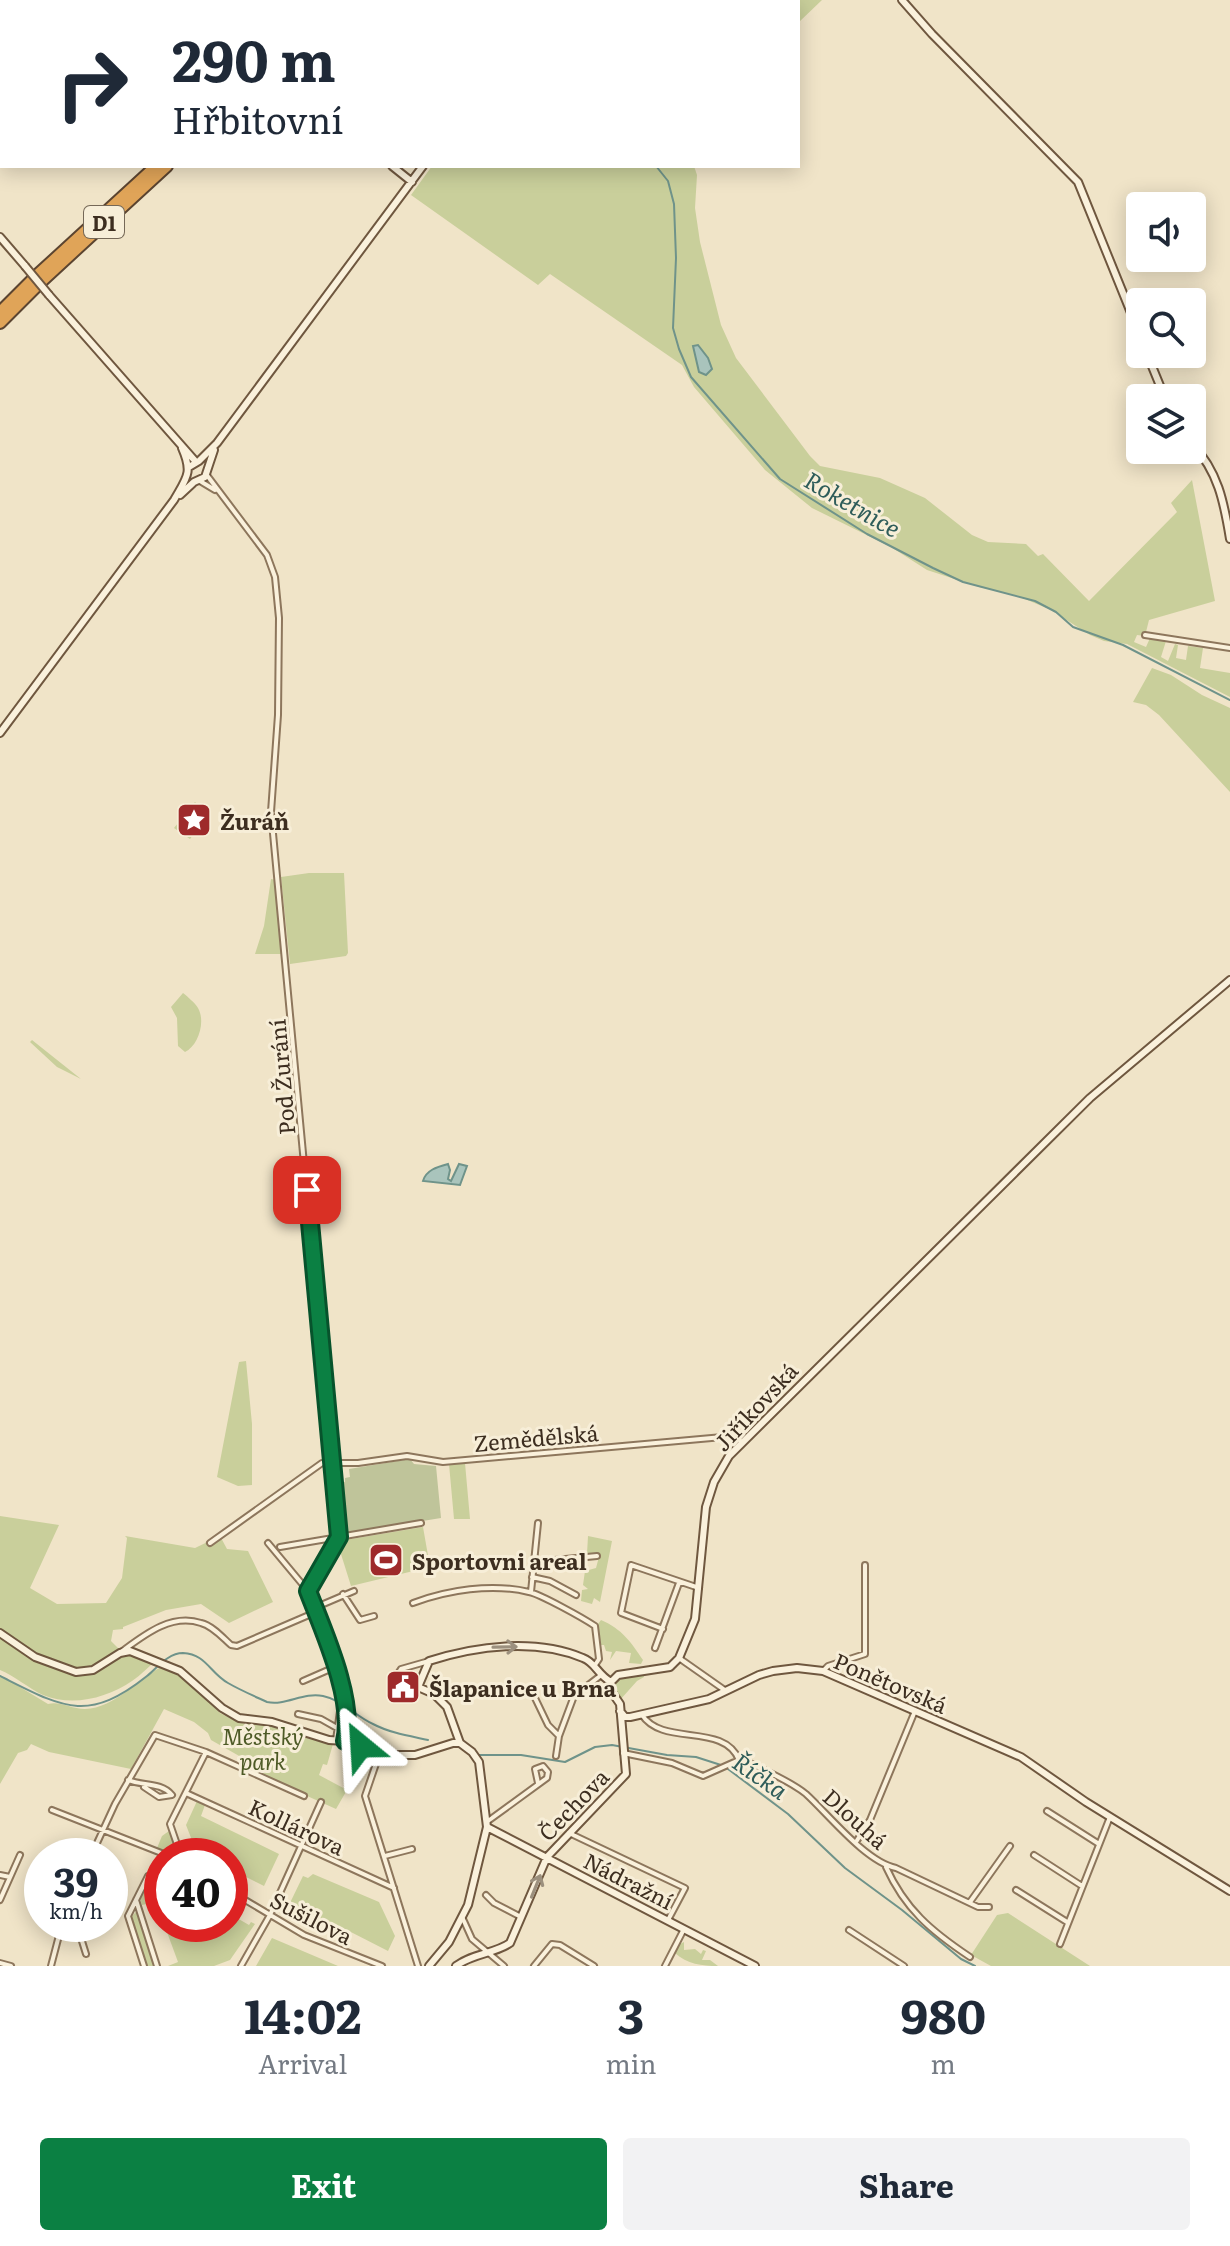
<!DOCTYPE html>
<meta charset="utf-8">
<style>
body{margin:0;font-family:Literata,serif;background:#f2f2f3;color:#1f2937;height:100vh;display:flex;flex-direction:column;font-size:30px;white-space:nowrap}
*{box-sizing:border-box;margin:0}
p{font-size:26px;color:#747a83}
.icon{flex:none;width:44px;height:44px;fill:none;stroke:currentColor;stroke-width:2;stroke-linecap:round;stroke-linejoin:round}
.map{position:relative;height:1966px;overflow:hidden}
.side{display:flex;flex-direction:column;background:#fff;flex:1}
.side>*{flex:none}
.top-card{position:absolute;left:0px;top:0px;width:800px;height:168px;box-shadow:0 4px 20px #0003;background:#fff;color:#1f2937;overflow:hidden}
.controls{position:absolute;left:1126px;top:192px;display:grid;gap:16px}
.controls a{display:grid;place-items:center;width:80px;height:80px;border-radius:8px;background:#fff;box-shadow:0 4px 20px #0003;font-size:40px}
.speed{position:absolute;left:24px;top:1838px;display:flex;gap:16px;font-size:40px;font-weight:700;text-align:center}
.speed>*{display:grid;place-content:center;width:104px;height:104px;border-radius:50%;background:#fff;box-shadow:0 4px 20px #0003;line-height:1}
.speed small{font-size:20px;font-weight:400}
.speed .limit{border:12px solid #d22;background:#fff;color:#111}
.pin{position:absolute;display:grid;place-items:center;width:68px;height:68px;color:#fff;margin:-34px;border-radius:16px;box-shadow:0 4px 12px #0006}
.me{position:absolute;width:88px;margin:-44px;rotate:333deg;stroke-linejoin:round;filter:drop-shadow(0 0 6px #0008)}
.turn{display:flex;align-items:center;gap:28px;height:168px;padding:0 40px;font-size:36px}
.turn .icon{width:104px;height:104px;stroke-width:2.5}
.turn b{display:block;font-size:56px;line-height:68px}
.eta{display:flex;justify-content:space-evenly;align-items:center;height:136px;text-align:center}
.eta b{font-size:48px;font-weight:700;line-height:56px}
.button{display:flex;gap:16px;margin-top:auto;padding:16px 40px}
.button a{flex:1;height:92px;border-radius:8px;background:#0b8043;color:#fff;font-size:32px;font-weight:700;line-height:92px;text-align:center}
.button a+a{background:#f2f2f3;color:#1f2937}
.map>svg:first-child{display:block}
.green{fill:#c9cf9b}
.cemetery{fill:#bfc49a}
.water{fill:#a9c4bc;stroke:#6f938a;stroke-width:2}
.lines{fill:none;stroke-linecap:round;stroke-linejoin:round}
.stream{stroke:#6f938a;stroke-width:2}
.street-casing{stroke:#8d765c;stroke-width:8}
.secondary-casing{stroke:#6f573f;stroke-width:10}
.highway-casing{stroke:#5b4430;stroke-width:14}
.street{stroke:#faf1dc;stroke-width:4}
.secondary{stroke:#faf1dc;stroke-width:6}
.highway{stroke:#e0a458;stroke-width:10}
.secondary-bridge-casing{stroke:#6f573f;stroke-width:10;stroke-linecap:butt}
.secondary-bridge{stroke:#faf1dc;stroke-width:6}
.oneway{stroke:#9c907e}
.route-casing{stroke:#07532c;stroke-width:20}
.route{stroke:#0b8043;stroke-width:14}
.labels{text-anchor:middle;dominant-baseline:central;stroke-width:6;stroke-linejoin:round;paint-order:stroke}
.shield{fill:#f7eed8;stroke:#756857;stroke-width:2}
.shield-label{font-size:20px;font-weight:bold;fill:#3d2e20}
.poi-label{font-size:22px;font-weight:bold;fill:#3d2e20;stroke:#f7eed8;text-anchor:start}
.street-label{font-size:22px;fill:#3d2e20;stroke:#f7eed8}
.park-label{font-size:22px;font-style:italic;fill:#4d5a26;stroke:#f7eed8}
.water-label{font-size:24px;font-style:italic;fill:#2f5d5a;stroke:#f7eed8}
</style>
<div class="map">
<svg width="1230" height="1966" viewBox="0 0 1230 1966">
<rect width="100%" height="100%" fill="#f0e4c8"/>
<path class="green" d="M 593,0 L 822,0 L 798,23 L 798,2 Z
M 432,166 L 694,166 L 697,175 L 695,208 L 700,242 L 721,325 L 736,358 L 810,456 L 820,466 L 880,478 L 925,498 L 972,535 L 988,542 L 1026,544 L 1038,556 L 1043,554 L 1089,601 L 1177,512 L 1171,503 L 1192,480 L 1215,601 L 1149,620 L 1145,636 L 1137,635 L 1134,642 L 1146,647 L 1150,638 L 1166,641 L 1161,657 L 1168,661 L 1175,644 L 1178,645 L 1176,658 L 1186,660 L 1188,646 L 1203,648 L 1200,668 L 1230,673 L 1230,697 L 1127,644 L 1104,641 L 1090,635 L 1051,610 L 1018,596 L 979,587 L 927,570 L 891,547 L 812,508 L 765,470 L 694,387 L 682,365 L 550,274 L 538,285 L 411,195 Z
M 1152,668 L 1171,675 L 1202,695 L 1230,708 L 1230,792 L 1159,715 L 1146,705 L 1133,702 Z
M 195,802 L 207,816 L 190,839 L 174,828 Z
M 309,873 L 344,873 L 348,953 L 346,956 L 290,964 L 281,877 Z
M 271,879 L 276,880 L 283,954 L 255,954 L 264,926 Z
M 183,993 C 188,997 195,1003 198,1008 C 206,1022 198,1046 185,1052 L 178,1046 L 177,1018 L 171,1007 Z
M 32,1040 L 81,1079 L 57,1067 L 30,1042 Z
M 246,1361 L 252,1424 L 252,1485 L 238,1486 L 217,1477 L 239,1362 Z
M 465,1463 L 470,1519 L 454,1519 L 449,1464 Z
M 0,1516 L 59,1525 L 30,1588 L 57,1604 L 106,1603 L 122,1578 L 127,1538 L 125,1536 L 195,1548 L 220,1536 L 227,1549 L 248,1551 L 273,1602 L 229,1623 L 201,1604 L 166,1610 L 123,1627 L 123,1629 L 113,1630 L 111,1641 L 120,1650 L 128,1647 L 130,1651 L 156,1661 C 148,1667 141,1675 132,1681 C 107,1698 73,1707 43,1695 C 28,1688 15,1676 0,1670 Z
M 423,1527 L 430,1567 L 351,1586 L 340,1551 L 345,1540 Z
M 588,1536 L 612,1541 L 600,1602 L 594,1598 L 592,1604 L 581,1601 L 582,1590 L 588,1589 L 583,1585 L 585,1571 L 596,1568 L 600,1553 L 587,1554 Z
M 601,1620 C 622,1629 631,1642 643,1660 L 641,1664 L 629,1663 L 631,1653 L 616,1651 L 610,1660 L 612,1652 L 606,1651 L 604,1645 L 600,1645 L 598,1624 Z
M 161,1667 L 187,1679 L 220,1713 L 236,1721 L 245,1724 L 271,1724 L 333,1744 L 327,1765 L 323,1764 L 319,1775 L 347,1790 L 336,1809 L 254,1772 L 240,1761 L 241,1757 L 211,1740 L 208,1733 L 194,1722 L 164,1709 L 131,1769 L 49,1752 L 31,1744 L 27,1750 L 18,1753 L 0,1784 L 0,1675 L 48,1704 C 61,1701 71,1709 85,1709 C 115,1708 137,1679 161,1667 Z
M 644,1675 L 644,1677 L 637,1681 L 620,1700 L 613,1689 L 613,1682 L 621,1676 Z
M 197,1801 L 205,1805 L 201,1816 L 279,1854 L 264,1886 L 230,1869 L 230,1856 L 202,1856 L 197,1853 L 186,1825 Z
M 169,1831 L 179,1856 L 157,1848 L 162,1836 Z
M 313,1874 L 379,1902 L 395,1936 L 388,1951 L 343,1928 L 289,1905 L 303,1876 L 308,1878 Z
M 149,1881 L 153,1894 L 162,1891 L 162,1919 L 156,1902 L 142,1905 L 140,1899 Z
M 136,1912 L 140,1917 L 156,1966 L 145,1966 L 130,1918 Z
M 1008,1913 L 1090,1966 L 991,1966 L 971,1955 L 997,1915 Z
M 230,1914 L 249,1925 L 251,1922 L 255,1924 L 230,1960 L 214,1966 L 168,1966 L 178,1962 L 164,1924 L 230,1924 Z
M 272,1938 L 338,1966 L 256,1966 Z
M 684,1942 L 684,1950 L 695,1949 L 701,1954 L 703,1950 L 706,1951 L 702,1960 L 710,1960 L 718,1966 C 702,1966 687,1964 675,1953 L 680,1944 Z"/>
<path class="cemetery" d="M 410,1459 L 414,1464 L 436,1466 L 441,1518 L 342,1534 L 336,1481 L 345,1482 L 345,1478 L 350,1477 L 349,1469 Z"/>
<path class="water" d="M 698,345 L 708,358 L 712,369 L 706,375 L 699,372 L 693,346 Z
M 448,1164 L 450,1170 L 448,1179 L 451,1181 L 459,1164 L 467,1166 L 460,1185 L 423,1181 C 426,1170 437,1167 448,1164 Z"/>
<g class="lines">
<path class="stream" d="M 656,166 L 668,181 L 674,204 L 676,258 L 673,328 L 679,349 L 691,377 L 780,479 L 867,534 L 933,568 L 963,582 L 1035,601 L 1056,612 L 1073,627 L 1123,645 L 1230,700
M 0,1676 C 62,1707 87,1724 147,1676 C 157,1668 168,1653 183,1653 C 206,1654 210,1673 228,1683 C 240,1690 254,1696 267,1702 C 286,1706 303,1692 323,1696 C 343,1700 355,1716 373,1724 C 390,1733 410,1736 428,1740
M 479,1755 L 521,1755 L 565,1762 L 595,1747 L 612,1745 L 667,1755 L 696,1757 L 724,1766 L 788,1814 L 845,1868 L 902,1910 L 961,1959 L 975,1966"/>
<g class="street-casing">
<path id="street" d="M 206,474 L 267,555 L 275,577 L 279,618 L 278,715 L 271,812 L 339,1537 L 308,1591 C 323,1629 355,1701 345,1741
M 200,481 L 215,490
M 1145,635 L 1230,648
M 210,1543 L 322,1463 L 358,1463 L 407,1456 L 443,1462 L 734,1436 L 742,1442
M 268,1543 L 308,1591
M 280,1547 L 421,1523
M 534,1562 L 597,1556
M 532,1577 L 550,1581 L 576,1595
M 531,1592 L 538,1523
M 343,1594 L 360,1620 L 374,1616
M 413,1603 C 447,1590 492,1583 529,1592 C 540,1594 583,1618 595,1626 L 599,1659 L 595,1665
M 314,1608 L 354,1591
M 663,1629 L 621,1613 L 631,1565 L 699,1588
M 655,1648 L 679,1583
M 121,1652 C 144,1635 171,1613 201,1623 C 213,1626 223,1638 231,1645 L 237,1646 L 316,1612
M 679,1658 L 726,1691
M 823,1671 L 828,1666 L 865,1654 L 865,1565
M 303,1681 L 335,1667
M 418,1687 L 401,1679 L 399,1672 L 401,1669 L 429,1661
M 535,1698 L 548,1725 L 559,1736
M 298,1714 L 321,1719 L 337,1728
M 642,1715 C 663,1747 724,1722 739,1760 L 746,1761 C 765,1771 789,1780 806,1794 C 829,1815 866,1862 896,1868 L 978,1907 L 989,1907
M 336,1740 L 340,1711
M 380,1752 L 365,1796 L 418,1966
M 623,1753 L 672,1763 L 703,1776 L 739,1760
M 556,1756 L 559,1736 L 574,1696 L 600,1676
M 128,1780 C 143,1786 161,1782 172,1795 L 159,1797 L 144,1787
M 186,1793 L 394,1888
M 52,1810 L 169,1856
M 1047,1811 L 1099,1844
M 488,1821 L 547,1778 L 548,1772 L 543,1766 L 535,1769 L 538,1783
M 569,1833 L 685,1888 L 668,1920
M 856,1842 L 870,1820 L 915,1711
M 1034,1855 L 1082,1886
M 91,1856 L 115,1804 L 155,1735 L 206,1752 L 304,1796
M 181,1856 L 170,1824 L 206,1752
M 385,1856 L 412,1849
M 886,1867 C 905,1909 931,1931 970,1957
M 0,1875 L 10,1877
M 1016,1890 L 1067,1922
M 230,1891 L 304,1935 L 382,1966
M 486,1895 L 494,1903 L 521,1917
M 0,1900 L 20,1855
M 136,1900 L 157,1966
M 970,1902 L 1010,1846
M 463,1919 L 472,1939 L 504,1966
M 60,1929 L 81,1938 L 86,1954
M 849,1930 L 904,1966
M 1060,1944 L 1110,1817
M 0,1963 L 11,1966
M 51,1966 L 62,1924
M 144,1966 L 128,1916 L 148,1876 L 162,1870
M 241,1966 L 270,1915 L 321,1802
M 534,1966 L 552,1944 L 560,1945 L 594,1966
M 665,1966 L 684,1929"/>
</g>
<g class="secondary-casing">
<path id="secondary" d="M 203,0 L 205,2
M 902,0 L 932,34 L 1078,182 L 1140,335
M 546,2 L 548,0
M 392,166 L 412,182
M 0,237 L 25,266
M 49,295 L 196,462
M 1147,354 L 1165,398
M 1192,444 C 1218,471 1224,502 1230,539
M 189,467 L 199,461 L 217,443 L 423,166
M 180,495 L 194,482 L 205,477 L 214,450
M 0,733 L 174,500 C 187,477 193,473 182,448
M 0,1633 L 35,1657 L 76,1672 L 93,1670 L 120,1653 L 130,1651 L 180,1671 L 222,1708 L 239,1718 L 272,1722 L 329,1740 L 345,1741 L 389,1755 L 415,1755 L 453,1743 L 460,1743
M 611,1682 L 618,1675 L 670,1667 L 679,1658 L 695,1619 L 706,1507 L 714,1482 L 729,1456 L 1090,1098 L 1230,980
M 620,1711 L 625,1717 L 630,1717 L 709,1699 L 759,1675 L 773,1671 L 797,1668 L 823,1671 L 1021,1757 L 1086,1802 L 1230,1891
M 487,1827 L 755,1966
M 429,1966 L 449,1942 L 468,1905 L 487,1827 L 479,1762 L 472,1752 L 460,1743 L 447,1707 L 434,1694 L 418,1687 L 429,1661 C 476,1646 535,1638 583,1658 C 595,1662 597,1674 611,1682 L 611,1691 L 620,1704 L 626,1774 L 547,1857 L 510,1943 C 494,1954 473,1953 456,1966"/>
</g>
<g class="highway-casing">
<path id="highway" d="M 366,2 L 369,0
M 379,2 L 382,0
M 37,275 L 156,166
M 42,281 L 167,166
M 0,312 L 32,280
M 0,323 L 37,286"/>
</g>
<use href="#street" class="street"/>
<use href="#secondary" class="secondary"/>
<use href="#highway" class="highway"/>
<g class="secondary-bridge-casing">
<path id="secondary-bridge" d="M 25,266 L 49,295"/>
</g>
<use href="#secondary-bridge" class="secondary-bridge"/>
</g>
<defs><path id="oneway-shaft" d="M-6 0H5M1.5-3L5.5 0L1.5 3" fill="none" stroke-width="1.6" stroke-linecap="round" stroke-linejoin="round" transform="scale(2)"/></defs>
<g class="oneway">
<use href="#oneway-shaft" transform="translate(505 1647) rotate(-1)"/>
<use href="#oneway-shaft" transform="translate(536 1886) rotate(-68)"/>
</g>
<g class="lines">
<g class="route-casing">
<path id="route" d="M 307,1190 L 339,1537 L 308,1591 C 323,1630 355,1700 345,1741 L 361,1746"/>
</g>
<use href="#route" class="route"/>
</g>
<defs>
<g id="sight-square" transform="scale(1.8)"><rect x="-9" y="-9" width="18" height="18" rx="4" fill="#9e2a2b" stroke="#f7eed8"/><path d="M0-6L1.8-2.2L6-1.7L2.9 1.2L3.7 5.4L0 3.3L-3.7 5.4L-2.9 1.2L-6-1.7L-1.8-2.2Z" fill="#fff"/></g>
<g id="stadium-square" transform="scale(1.8)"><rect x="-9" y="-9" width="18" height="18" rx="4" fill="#9e2a2b" stroke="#f7eed8"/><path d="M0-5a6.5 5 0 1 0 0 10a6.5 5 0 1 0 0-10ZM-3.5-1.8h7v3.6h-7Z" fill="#fff"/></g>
<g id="civic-square" transform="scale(1.8)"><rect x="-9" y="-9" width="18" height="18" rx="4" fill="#9e2a2b" stroke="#f7eed8"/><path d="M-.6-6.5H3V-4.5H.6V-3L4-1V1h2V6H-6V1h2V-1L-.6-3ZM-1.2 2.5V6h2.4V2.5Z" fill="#fff"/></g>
</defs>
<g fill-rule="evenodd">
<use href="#sight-square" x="194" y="820"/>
<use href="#stadium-square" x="386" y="1560"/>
<use href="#civic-square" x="403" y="1687"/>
</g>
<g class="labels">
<rect class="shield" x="84" y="206" width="40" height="32" rx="6"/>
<g class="shield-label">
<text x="104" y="222">D1</text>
</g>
<g class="poi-label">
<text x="220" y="820">Žuráň</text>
<text x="412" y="1560">Sportovni areal</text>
<text x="429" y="1687">Šlapanice u Brna</text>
</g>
<g class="street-label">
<text transform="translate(281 1077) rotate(-95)">Pod Žurání</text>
<text transform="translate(755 1406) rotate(-47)">Jiříkovská</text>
<text transform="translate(536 1437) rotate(-5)">Zemědělská</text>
<text transform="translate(891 1682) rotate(23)">Ponětovská</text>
<text transform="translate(573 1804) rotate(-46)">Čechova</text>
<text transform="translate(856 1818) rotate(42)">Dlouhá</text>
<text transform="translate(297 1826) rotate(25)">Kollárova</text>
<text transform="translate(629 1880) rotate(27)">Nádražní</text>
<text transform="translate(312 1917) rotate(27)">Sušilova</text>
</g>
<g class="park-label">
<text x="263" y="1735">Městský<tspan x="263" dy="25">park</tspan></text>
</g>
<g class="water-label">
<text transform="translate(853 503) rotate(30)">Roketnice</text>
<text transform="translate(761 1775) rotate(35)">Říčka</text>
</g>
</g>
</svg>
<div class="controls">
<a><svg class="icon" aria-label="sound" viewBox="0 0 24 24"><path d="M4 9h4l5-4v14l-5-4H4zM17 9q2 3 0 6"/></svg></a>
<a><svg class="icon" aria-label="search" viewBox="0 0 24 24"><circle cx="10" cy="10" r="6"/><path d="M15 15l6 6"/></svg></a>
<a><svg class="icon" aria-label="layers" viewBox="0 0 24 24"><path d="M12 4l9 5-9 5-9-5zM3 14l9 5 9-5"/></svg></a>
</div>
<div class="speed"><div>39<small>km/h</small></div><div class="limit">40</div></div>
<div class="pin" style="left:307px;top:1190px;background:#d93025"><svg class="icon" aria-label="arrive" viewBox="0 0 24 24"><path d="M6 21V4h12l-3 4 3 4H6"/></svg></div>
<svg class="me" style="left:361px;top:1746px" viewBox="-20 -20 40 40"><path d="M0-17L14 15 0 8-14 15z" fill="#0b8043" stroke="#fff" stroke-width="4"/></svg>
<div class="top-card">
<div class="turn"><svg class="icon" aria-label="right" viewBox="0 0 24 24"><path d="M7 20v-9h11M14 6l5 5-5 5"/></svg><div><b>290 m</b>Hřbitovní</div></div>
</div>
</div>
<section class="side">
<div class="eta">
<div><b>14:02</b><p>Arrival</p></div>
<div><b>3</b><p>min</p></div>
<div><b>980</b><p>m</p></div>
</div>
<div class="button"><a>Exit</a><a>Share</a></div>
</section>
